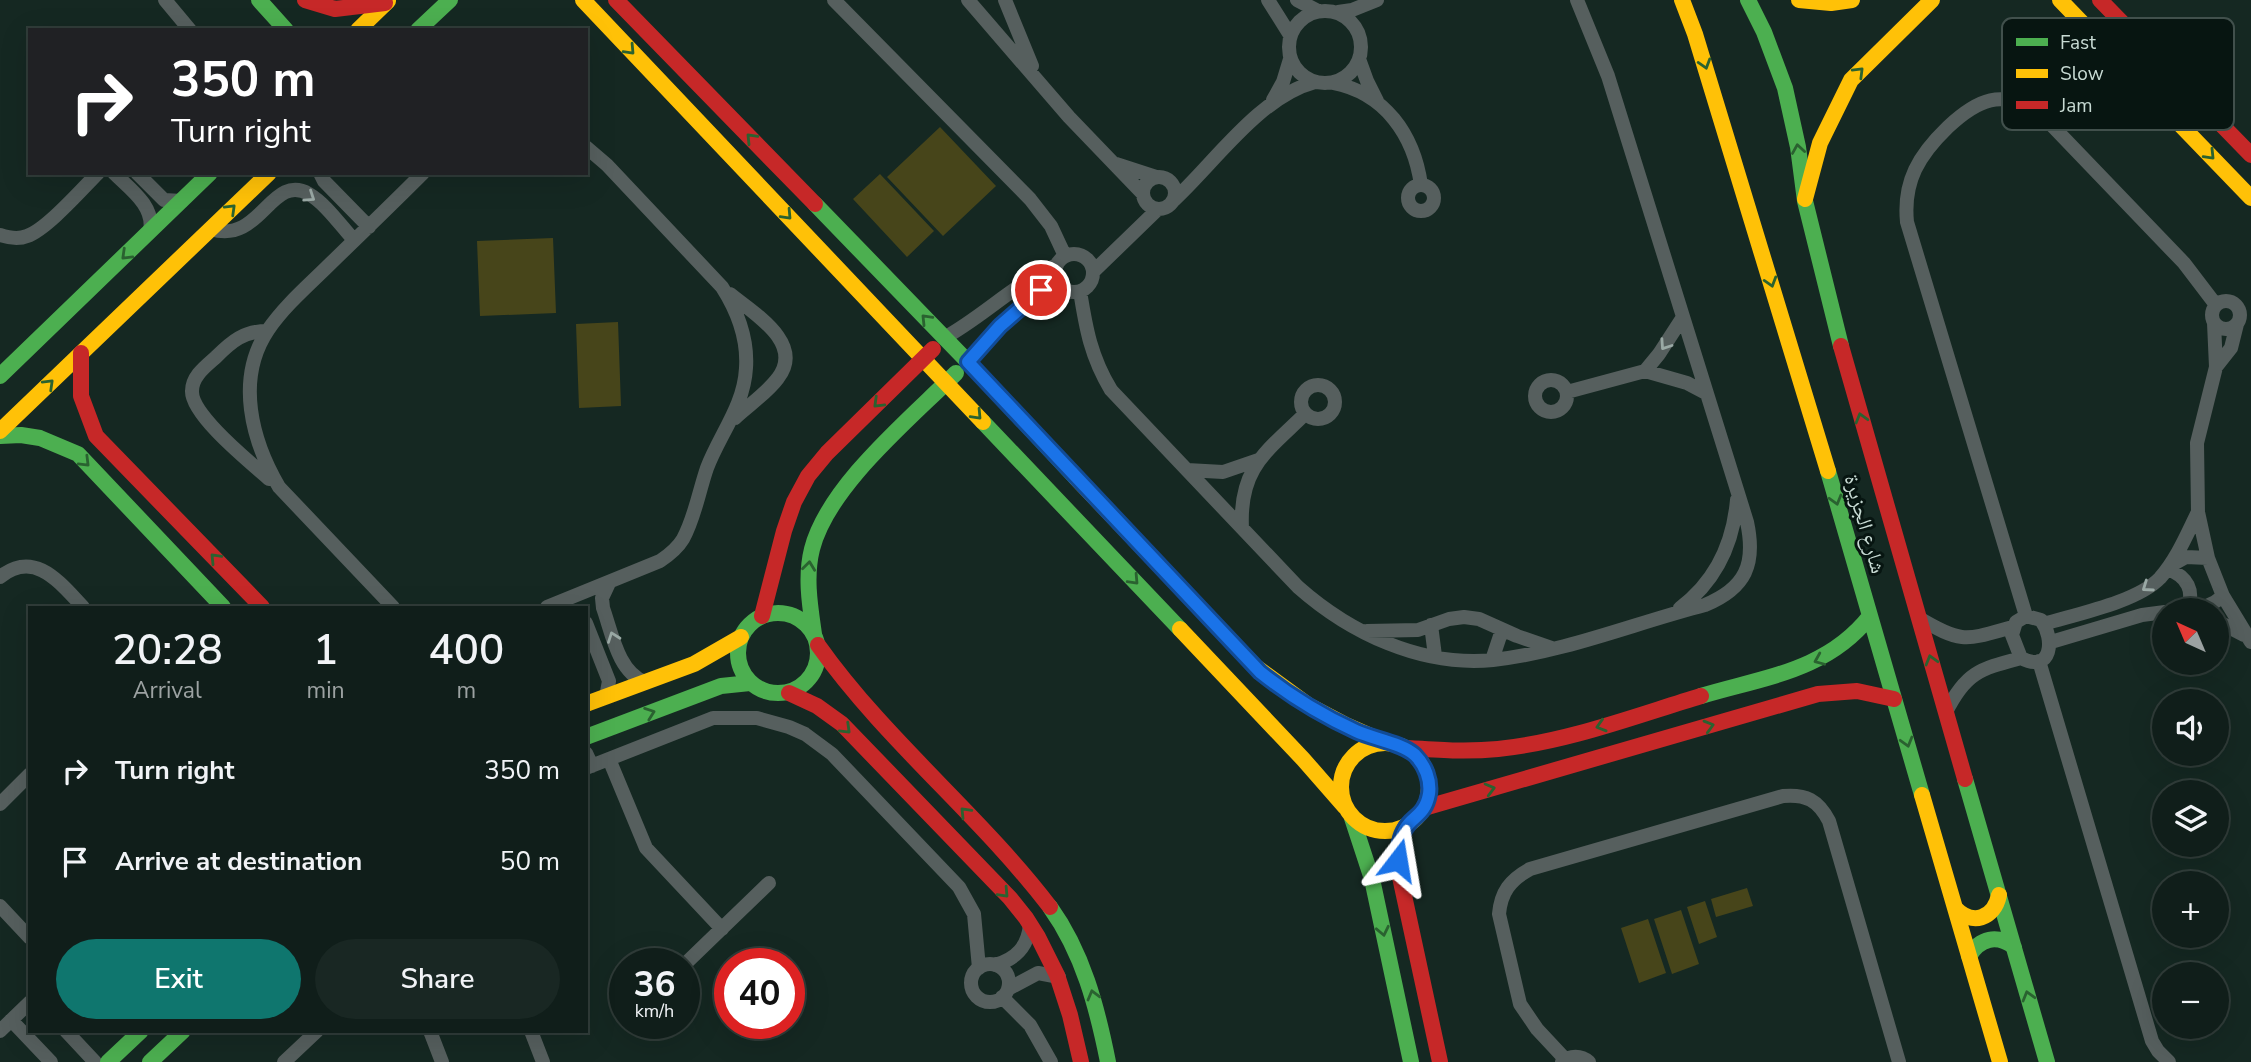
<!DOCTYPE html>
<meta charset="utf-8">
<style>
body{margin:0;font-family:"Nunito Sans","Noto Naskh Arabic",sans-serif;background:#192723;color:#f1f3f6;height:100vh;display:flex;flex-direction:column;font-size:26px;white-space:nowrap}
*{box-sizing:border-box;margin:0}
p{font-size:23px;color:#9ca2a2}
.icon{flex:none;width:38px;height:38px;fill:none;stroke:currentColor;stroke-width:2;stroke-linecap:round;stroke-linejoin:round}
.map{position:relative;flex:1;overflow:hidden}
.details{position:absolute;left:28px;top:606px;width:560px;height:427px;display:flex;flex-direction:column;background:#101e1a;border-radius:0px;box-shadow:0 7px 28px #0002,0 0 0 2px #303c39}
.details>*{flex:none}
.guide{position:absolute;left:28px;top:28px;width:560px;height:147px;border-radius:0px;box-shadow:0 7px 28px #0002,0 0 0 2px #303c39;background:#202124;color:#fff;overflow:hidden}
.needle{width:46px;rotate:316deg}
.tools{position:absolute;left:2152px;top:598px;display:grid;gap:14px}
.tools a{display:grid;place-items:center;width:77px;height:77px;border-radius:50%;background:#101e1a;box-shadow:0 7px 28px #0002,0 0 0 2px #303c39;font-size:35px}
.speed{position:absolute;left:609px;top:948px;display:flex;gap:14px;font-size:35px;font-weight:700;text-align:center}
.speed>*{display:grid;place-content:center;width:91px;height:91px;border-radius:50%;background:#101e1a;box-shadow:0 7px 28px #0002,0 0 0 2px #303c39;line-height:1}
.speed small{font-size:18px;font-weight:400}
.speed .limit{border:10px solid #d22;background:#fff;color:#111}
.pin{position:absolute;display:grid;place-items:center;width:60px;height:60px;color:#fff;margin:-30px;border:4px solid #fff;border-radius:50%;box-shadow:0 2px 7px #0007}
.me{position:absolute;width:77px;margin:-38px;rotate:14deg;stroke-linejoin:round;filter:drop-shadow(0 0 5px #0008)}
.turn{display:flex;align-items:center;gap:24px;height:147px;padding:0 28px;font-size:32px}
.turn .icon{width:91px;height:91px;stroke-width:2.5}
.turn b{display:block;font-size:49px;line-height:60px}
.eta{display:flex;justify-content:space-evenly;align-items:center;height:119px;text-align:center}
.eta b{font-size:42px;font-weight:600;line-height:49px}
.button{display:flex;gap:14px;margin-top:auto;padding:14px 28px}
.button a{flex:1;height:80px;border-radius:42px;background:#0f766e;color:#fff;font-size:28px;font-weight:600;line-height:80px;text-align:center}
.button a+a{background:#192723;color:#f1f3f6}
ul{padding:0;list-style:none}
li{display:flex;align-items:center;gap:21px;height:91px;padding:0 28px}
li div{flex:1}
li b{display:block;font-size:26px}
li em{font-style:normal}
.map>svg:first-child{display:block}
.green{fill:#47451a}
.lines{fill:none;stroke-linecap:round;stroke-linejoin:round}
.street{stroke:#565f5e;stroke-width:14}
.fast{stroke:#4caf50;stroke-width:16}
.slow{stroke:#ffc107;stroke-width:16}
.jam{stroke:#c62828;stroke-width:16}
.oneway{stroke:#2a6230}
.oneway2{stroke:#9aa9a5}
.route-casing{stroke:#114b97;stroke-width:18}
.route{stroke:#1a73e8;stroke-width:12}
.labels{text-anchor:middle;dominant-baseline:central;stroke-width:6;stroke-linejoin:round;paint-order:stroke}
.street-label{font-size:21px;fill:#c8dbd4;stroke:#071511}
.key{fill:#071511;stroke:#41504c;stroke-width:2}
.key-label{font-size:19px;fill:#c8dbd4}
</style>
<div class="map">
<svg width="2251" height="1062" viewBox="0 0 2251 1062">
<rect width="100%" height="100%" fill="#152822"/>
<path class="green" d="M 940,127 L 996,186 L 943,236 L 887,177 Z
M 880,174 L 934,231 L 907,257 L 853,199 Z
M 553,238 L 556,313 L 480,316 L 477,241 Z
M 618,322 L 621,406 L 579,408 L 576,324 Z
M 1747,888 L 1753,906 L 1716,917 L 1711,899 Z
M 1705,901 L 1717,937 L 1699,944 L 1687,907 Z
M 1681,910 L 1699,964 L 1672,974 L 1654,919 Z
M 1648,919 L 1666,973 L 1639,983 L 1621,928 Z"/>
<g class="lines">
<path class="street" d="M 165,0 L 190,30
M 834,0 L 1030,199 L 1051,226 L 1065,256
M 968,0 L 1069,117 L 1143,194
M 1005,0 L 1032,66
M 1268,0 L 1290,35
M 1297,0 L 1318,11
M1289 47a36 36 0 1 1 72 0a36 36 0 1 1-72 0Z
M 1338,12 L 1352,10 L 1377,0
M 1359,59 L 1367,81 L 1377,101
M 1333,83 C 1385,93 1414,135 1421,185
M 1273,100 L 1283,82 L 1290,59
M 1116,164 L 1156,177
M 114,173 C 130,189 155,206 150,231
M 137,173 L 164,200 L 182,201
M 320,173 L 324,181 L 369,227
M1143 193a16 16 0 1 1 32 0a16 16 0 1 1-32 0Z
M1408 198a13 13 0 1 1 26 0a13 13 0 1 1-26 0Z
M 1174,200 C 1216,161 1259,97 1315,82
M 211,229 C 261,245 271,172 309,194 C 326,204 341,226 354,240
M 0,235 C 9,238 18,240 27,236 C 46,230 82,189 98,173
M1055 273a19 19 0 1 1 38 0a19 19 0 1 1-38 0Z
M 1094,271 L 1158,209
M 1080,291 C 1086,329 1091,357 1111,390 L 1298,587 C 1350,633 1421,667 1493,660 C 1565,652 1635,623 1705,605 C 1746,588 1756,564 1747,522 L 1608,76 L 1577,0
M 730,294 C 753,313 805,343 778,378 C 767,393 749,405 735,418
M2212 315a14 14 0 1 1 28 0a14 14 0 1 1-28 0Z
M 2214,323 L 2216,367 L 2197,443 L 2198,512 L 2208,558 L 2223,596 L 2251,642
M 267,331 C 244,331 232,341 216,357 C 206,366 192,376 192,391 C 191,415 251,463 269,479
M 944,338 C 984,316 1015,283 1057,265
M 968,362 L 1014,313 L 1057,281
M 2216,367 L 2231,348 L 2237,324
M 1645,371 L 1659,354 L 1683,317
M1535 396a16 16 0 1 1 32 0a16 16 0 1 1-32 0Z
M1301 402a17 17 0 1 1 34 0a17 17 0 1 1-34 0Z
M 1567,392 L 1645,371 L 1687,383 L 1706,393
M 1187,470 L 1223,472 L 1258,460
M 1242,528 C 1239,468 1266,452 1305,414
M 2170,566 L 2186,557 L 2208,558
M 2167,569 C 2187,576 2196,591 2186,611
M 0,577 C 35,549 60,583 83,607
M 609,583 L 602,598 L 603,608 C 612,633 618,672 645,682
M 393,607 L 279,487 C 252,441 235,379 268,330 C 285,305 310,284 331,263 C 362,233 393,203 423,173
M 547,607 L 660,561 C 669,555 677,549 683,539 C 695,517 699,491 707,468 C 720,434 744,406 746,368 C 748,338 738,312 722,287 L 607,165 L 586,147
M 1680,608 C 1716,581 1733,544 1737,500
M 2196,611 L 2215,602 L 2223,596
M 2026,616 L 1907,222 C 1903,181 1919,155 1948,127 C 1978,99 2001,89 2039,112 L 2184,263 L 2216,305
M 2026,616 L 2041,620 C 2055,639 2052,674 2021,658 L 2012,635 L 2016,622 Z
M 1919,618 C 1962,644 1966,640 2013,627
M 2217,621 L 2244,635
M 586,623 L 609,681 L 606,697
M 2044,624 C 2077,614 2137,602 2160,578 C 2177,559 2187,534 2198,512
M 1431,625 L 1435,656
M 1367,631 L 1418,630 L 1449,619 L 1464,617 L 1479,619 L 1517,636 L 1552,648
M 2051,642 L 2142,615 L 2165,612
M 1492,660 L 1502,630
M 2039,661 L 2152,1041 L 2158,1051 L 2169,1062
M 1946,712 C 1966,672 1980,669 2021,658
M 586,753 L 592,766
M 609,759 L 646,848 L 722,929
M 586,768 L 713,718 L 757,718 L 789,727 L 805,734 L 832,754 L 959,887 L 974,914 L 979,968
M 0,804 L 30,774
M 0,906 L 30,938
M971 983a19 19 0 1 1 38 0a19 19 0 1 1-38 0Z
M 684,965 L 769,883
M 995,965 C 1016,959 1028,947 1030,924
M 1008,989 L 1038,973 L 1059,977
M 1002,997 L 1030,1025 L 1051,1062
M 11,1020 L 51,1062
M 0,1031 L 30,1002
M 66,1031 L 95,1062
M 430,1031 L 442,1062
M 531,1031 L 543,1062
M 1565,1059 L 1537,1029 L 1520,1004 L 1499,914 C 1501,892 1510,880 1530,869 L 1783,796 C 1806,794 1818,800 1829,821 L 1899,1062
M 284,1062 L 317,1031
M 1562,1062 C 1570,1055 1581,1055 1589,1062"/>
<path class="fast" d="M 259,0 L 286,30
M 1748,0 L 1764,32 L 1785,88 L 1798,147 L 1805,201 L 1841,346
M 418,30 L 450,0
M 815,204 L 968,362 L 1076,478
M 0,376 L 210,173
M 983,422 L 1180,629
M 0,436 L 21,435 L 40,438 L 78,454 L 223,607
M 1828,471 L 1922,795
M738 653a40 40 0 1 1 80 0a40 40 0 1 1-80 0Z
M 814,634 C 810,606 805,577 812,549 C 828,486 910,419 956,373
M 1701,696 C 1764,677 1827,671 1870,616
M 586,737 L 721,686 L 750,683
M 1965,779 L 2047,1062
M 1352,818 L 1372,879 L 1411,1062
M 1050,907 C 1083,953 1097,1007 1108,1062
M 1969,956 C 1980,938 1997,934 2014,947
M 108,1062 L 141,1031
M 150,1062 L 183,1031"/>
<path class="slow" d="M 583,0 L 983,422
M 1682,0 L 1695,34 L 1828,471
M 1799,0 L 1831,3 L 1852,0
M 2060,0 L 2251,198
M 358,30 L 388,1
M 1805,199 L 1820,143 L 1851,80 L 1932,0
M 0,431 L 269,173
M 1076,478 L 1256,667 L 1308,705 L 1346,725 L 1387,743
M 1180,629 L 1303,759 L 1345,807
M 586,704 L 694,664 L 741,637
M1341 787a44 44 0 1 1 88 0a44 44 0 1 1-88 0Z
M 1922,795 L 2000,1062
M 1955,908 C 1972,926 1994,919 1999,895"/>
<path class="jam" d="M 305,0 L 335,9 L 385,3
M 616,0 L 815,204
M 2100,0 L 2251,155
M 1841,346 L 1965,779
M 81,353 L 81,396 L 96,436 L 262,607
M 762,616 L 784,531 L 794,502 L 808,476 L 827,453 L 933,349
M 818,645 C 886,741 979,814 1050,907
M 789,693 L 817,706 L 842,724 L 1010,898 L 1026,918 L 1038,937 L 1057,975 L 1070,1015 L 1081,1062
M 1406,748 C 1437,750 1467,752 1498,749 C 1567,742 1635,716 1701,696
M 1424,808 L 1818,694 L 1857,691 L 1894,699
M 1405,827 L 1400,852 L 1400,877 L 1440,1062"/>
</g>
<defs><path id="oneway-chevron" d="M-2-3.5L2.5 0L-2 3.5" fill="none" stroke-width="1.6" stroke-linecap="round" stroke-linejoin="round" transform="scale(1.75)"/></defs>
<g class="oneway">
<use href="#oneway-chevron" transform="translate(630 50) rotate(47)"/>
<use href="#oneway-chevron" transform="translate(1705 64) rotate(73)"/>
<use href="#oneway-chevron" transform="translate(1859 72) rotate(-45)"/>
<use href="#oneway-chevron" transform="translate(751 138) rotate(-134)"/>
<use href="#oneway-chevron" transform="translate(1798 149) rotate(-99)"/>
<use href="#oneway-chevron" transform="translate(2210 155) rotate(46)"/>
<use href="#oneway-chevron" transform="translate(231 209) rotate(-44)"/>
<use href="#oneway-chevron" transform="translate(787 215) rotate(47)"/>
<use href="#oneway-chevron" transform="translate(126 255) rotate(136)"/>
<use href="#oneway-chevron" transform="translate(1771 282) rotate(73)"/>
<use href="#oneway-chevron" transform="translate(926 319) rotate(-134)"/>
<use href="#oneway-chevron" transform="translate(49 384) rotate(-44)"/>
<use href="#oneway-chevron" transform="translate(878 403) rotate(136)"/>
<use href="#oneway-chevron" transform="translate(977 415) rotate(47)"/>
<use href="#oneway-chevron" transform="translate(1861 418) rotate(-106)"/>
<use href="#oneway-chevron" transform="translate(85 462) rotate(45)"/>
<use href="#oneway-chevron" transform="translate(1836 500) rotate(74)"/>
<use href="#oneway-chevron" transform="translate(215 558) rotate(-134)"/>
<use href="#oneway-chevron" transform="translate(809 566) rotate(-83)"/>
<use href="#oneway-chevron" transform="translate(1134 580) rotate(47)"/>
<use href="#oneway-chevron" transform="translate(1819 660) rotate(157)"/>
<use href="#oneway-chevron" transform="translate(1931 660) rotate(-106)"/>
<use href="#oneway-chevron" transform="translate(650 713) rotate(-20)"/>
<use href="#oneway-chevron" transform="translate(1601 726) rotate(163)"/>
<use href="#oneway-chevron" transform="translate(1709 726) rotate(-16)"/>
<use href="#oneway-chevron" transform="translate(846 729) rotate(44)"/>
<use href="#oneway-chevron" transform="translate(1907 742) rotate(74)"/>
<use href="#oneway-chevron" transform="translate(1490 789) rotate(-15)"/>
<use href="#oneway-chevron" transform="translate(965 812) rotate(-134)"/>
<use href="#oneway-chevron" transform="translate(1004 893) rotate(47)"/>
<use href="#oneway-chevron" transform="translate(1383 931) rotate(78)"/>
<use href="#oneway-chevron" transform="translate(1093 995) rotate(-105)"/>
<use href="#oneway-chevron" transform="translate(2028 996) rotate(-106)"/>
</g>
<g class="oneway2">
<use href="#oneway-chevron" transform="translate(310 197) rotate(34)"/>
<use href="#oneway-chevron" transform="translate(1665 345) rotate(124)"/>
<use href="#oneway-chevron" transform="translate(2147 587) rotate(145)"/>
<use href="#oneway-chevron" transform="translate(613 637) rotate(-110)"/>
</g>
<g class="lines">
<g class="route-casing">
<path id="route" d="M 1041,290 L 1000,326 L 968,362 L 1260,672 C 1290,696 1321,715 1356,731 C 1373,739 1402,743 1415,755 C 1425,765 1431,780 1429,794 C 1425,816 1412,816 1405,829 C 1399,838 1399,850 1398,860"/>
</g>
<use href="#route" class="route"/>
</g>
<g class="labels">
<g class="street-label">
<text transform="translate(1865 524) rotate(74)">شارع الجزيرة</text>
</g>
</g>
<rect x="2002" y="18" width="232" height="112" rx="10" class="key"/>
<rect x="2016" y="38" width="32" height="8" fill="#4caf50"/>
<rect x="2016" y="69" width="32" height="9" fill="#ffc107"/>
<rect x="2016" y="101" width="32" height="8" fill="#c62828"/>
<g class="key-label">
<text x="2060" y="49">Fast</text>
<text x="2060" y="80">Slow</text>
<text x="2060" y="112">Jam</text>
</g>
</svg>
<div class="tools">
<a><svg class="needle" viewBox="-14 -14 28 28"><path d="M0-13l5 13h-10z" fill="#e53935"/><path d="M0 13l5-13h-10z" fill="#9ca2a2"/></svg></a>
<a><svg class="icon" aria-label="sound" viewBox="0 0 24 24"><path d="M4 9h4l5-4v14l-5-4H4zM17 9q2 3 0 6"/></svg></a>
<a><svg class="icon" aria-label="layers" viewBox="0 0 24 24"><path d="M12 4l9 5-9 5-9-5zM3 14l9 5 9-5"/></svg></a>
<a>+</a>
<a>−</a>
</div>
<div class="speed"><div>36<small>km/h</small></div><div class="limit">40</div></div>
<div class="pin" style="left:1041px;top:290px;background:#d93025"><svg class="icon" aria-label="arrive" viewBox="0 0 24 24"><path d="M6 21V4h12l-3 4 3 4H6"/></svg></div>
<svg class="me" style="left:1398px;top:860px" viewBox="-20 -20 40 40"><path d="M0-17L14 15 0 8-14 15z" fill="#1a73e8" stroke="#fff" stroke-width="4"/></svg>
<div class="guide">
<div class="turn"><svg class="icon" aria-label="right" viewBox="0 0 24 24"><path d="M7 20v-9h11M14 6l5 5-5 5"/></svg><div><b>350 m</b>Turn right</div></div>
</div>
<section class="details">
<div class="eta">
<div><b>20:28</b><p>Arrival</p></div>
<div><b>1</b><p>min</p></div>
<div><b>400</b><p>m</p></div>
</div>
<ul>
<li><svg class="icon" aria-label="right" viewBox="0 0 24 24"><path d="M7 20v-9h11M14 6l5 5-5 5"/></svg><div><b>Turn right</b></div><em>350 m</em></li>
<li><svg class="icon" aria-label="arrive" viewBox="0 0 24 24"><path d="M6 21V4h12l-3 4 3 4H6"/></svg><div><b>Arrive at destination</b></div><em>50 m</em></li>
</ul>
<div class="button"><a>Exit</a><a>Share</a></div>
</section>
</div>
